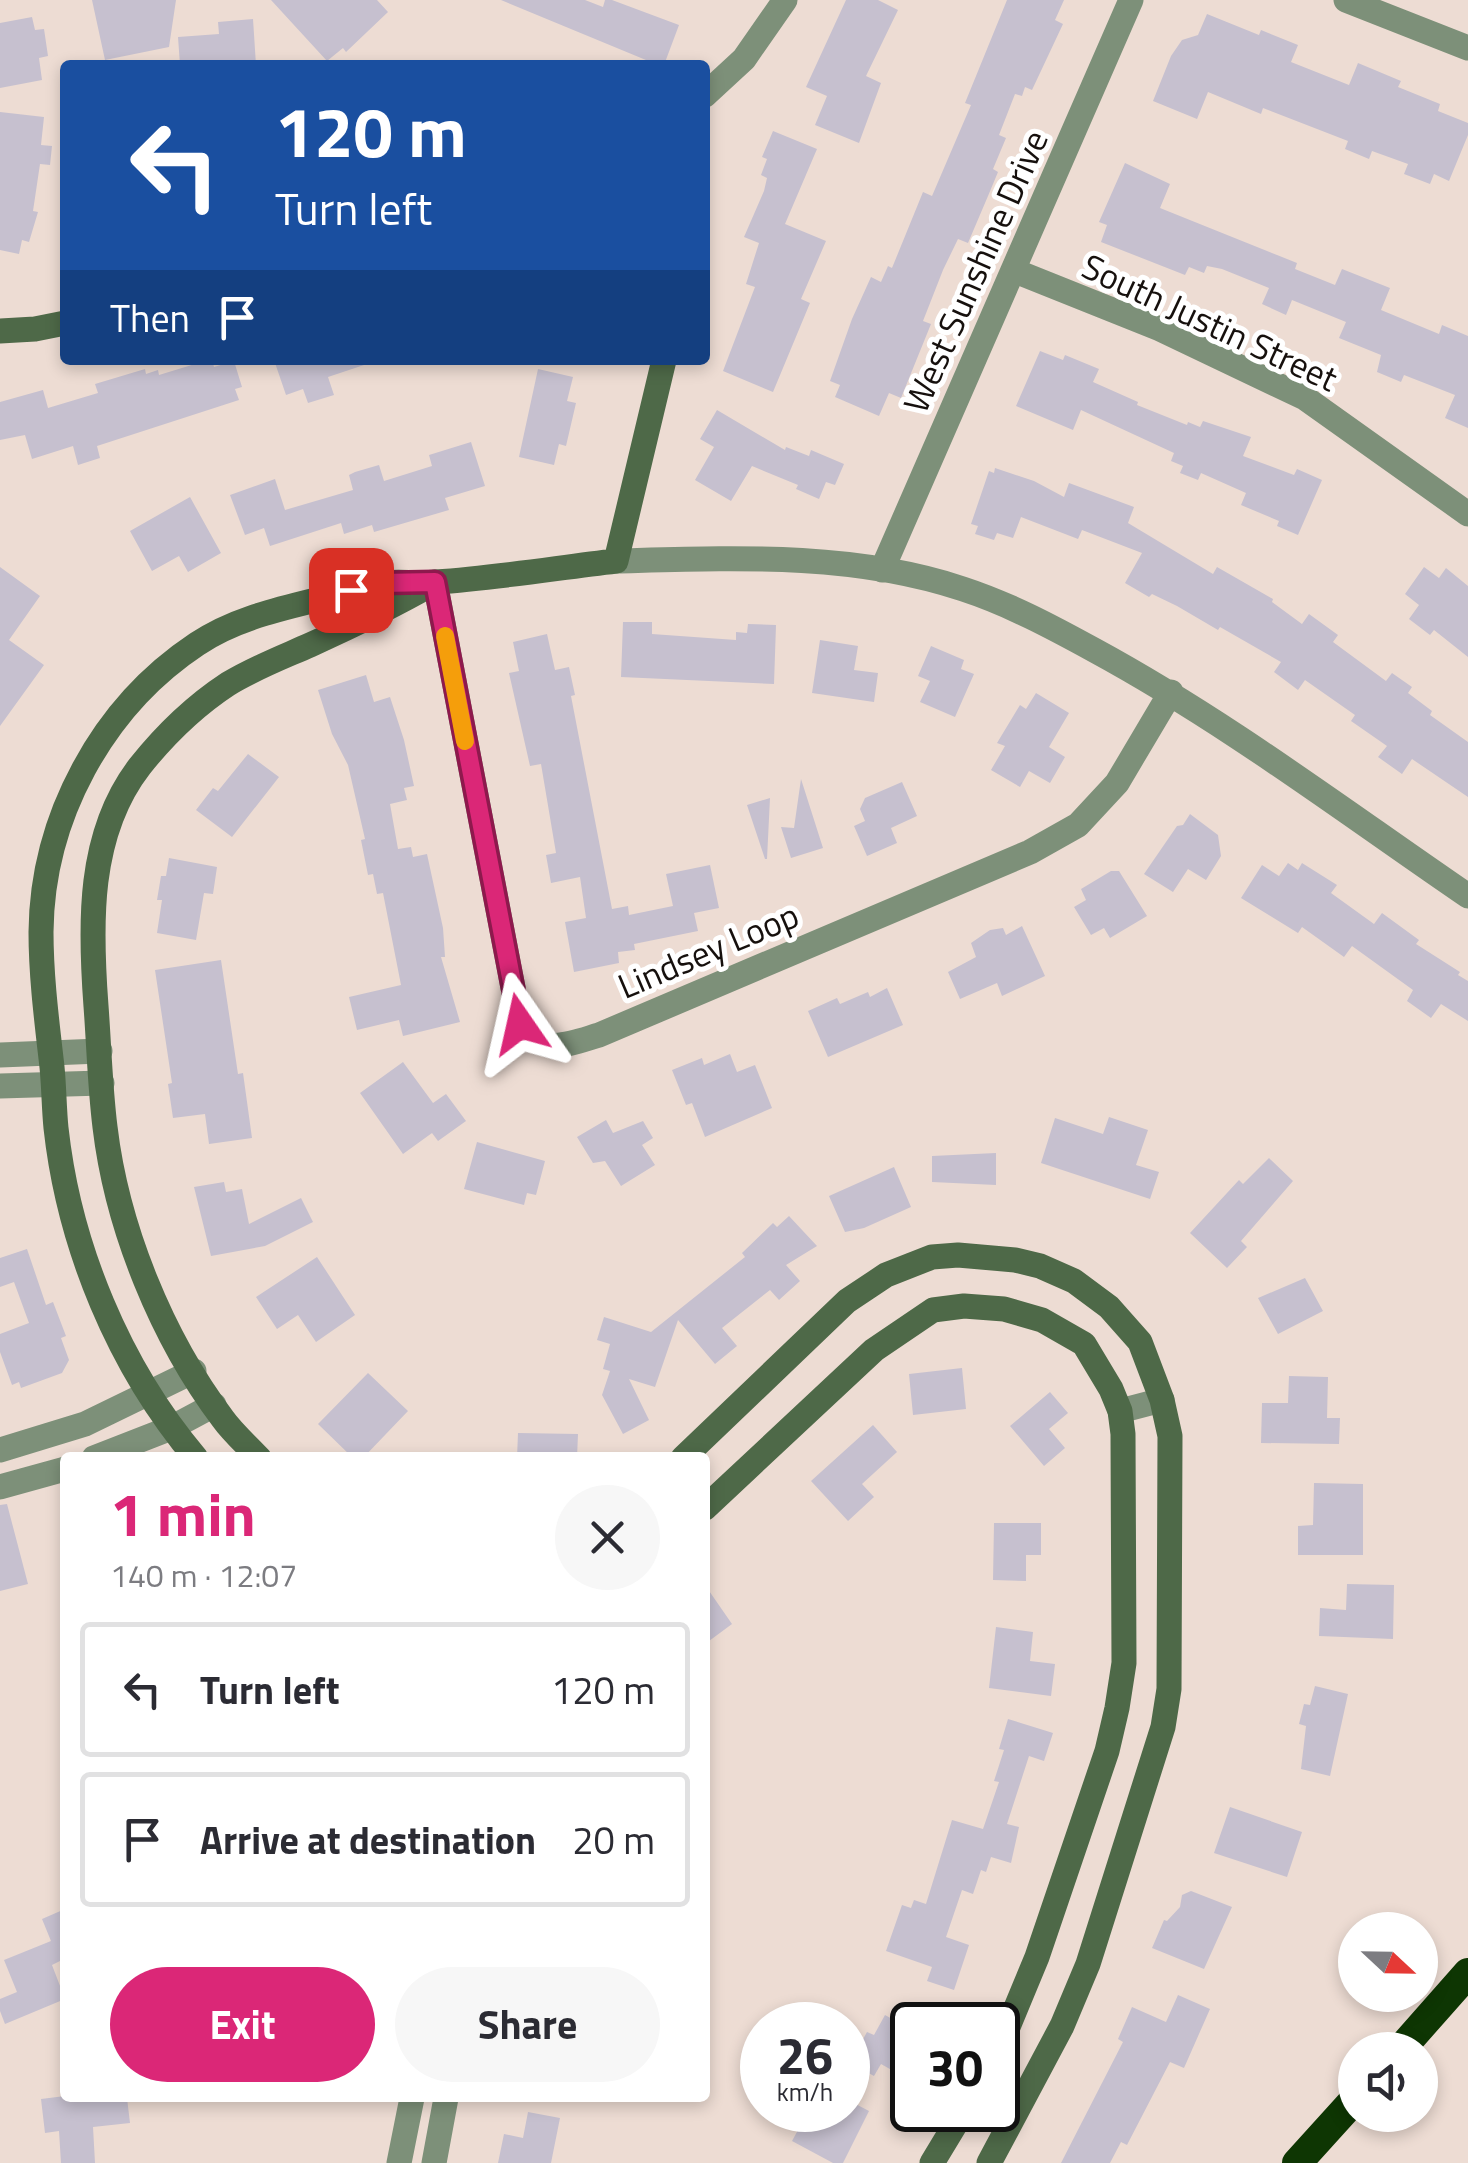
<!DOCTYPE html>
<meta charset="utf-8">
<style>
body{margin:0;font-family:"Titillium Web",sans-serif;background:#f7f7f7;color:#2b2b33;height:100vh;display:flex;flex-direction:column;font-size:38px;white-space:nowrap}
*{box-sizing:border-box;margin:0}
p{font-size:32px;color:#7c7c81}
.icon{flex:none;width:55px;height:55px;fill:none;stroke:currentColor;stroke-width:2;stroke-linecap:round;stroke-linejoin:round}
.map{position:relative;flex:1;overflow:hidden}
.panel{position:absolute;left:60px;top:1452px;width:650px;height:650px;display:flex;flex-direction:column;background:#fff;border-radius:10px;box-shadow:0 5px 15px #0003}
.panel>*{flex:none}
.top-card{position:absolute;left:60px;top:60px;width:650px;height:305px;border-radius:10px;box-shadow:0 5px 15px #0003;background:#1a4fa0;color:#fff;overflow:hidden}
.needle{width:65px;rotate:112deg}
.buttons{position:absolute;left:1338px;top:1912px;display:grid;gap:20px}
.buttons a{display:grid;place-items:center;width:100px;height:100px;border-radius:50%;background:#fff;box-shadow:0 5px 15px #0003;font-size:50px}
.speed{position:absolute;left:740px;top:2002px;display:flex;gap:20px;font-size:50px;font-weight:700;text-align:center}
.speed>*{display:grid;place-content:center;width:130px;height:130px;border-radius:50%;background:#fff;box-shadow:0 5px 15px #0003;line-height:1}
.speed small{font-size:25px;font-weight:400}
.speed .limit{border:5px solid #111;border-radius:15px;background:#fff;color:#111}
.pin{position:absolute;display:grid;place-items:center;width:85px;height:85px;color:#fff;margin:-42px;border-radius:20px;box-shadow:0 5px 15px #0006}
.me{position:absolute;width:110px;margin:-55px;rotate:349deg;stroke-linejoin:round;filter:drop-shadow(0 0 8px #0008)}
.turn{display:flex;align-items:center;gap:35px;height:210px;padding:0 50px;font-size:45px}
.turn .icon{width:130px;height:130px;stroke-width:2.5}
.turn b{display:block;font-size:70px;line-height:85px}
.then{display:flex;align-items:center;height:95px;padding:0 50px;background:#0003;gap:20px;font-size:38px}
.round{display:grid;place-items:center;flex:none;width:105px;height:105px;border-radius:52px;background:#f7f7f7}
.head{display:flex;align-items:center;justify-content:space-between;height:170px;padding:0 50px}
h1{font-size:60px;font-weight:700;line-height:75px;color:#db2777}
.button{display:flex;gap:20px;margin-top:auto;padding:20px 50px}
.button a{flex:1;height:115px;border-radius:60px;background:#db2777;color:#fff;font-size:40px;font-weight:700;line-height:115px;text-align:center}
.button a+a{background:#f7f7f7;color:#2b2b33}
ul{padding:0;list-style:none}
li{display:flex;align-items:center;gap:30px;height:135px;margin:0 20px 15px;padding:0 30px;border:5px solid #e1e1e2;border-radius:10px}
li div{flex:1}
li b{display:block;font-size:38px}
li em{font-style:normal}
.map>svg:first-child{display:block}
.building{fill:#c6c0cf}
.lines{fill:none;stroke-linecap:round;stroke-linejoin:round}
.street{stroke:#7d9079;stroke-width:25}
.secondary{stroke:#4e6948;stroke-width:25}
.highway{stroke:#0e3603;stroke-width:30}
.route-casing{stroke:#8e194d;stroke-width:25}
.route{stroke:#db2777;stroke-width:18}
.slow{stroke:#f59e0b;stroke-width:18}
.labels{text-anchor:middle;dominant-baseline:central;stroke-width:10;stroke-linejoin:round;paint-order:stroke}
.street-label{font-size:35px;fill:#16100d;stroke:#fff}
</style>
<div class="map">
<svg width="1468" height="2163" viewBox="0 0 1468 2163">
<rect width="100%" height="100%" fill="#eddcd3"/>
<path class="building" d="M 92,0 L 176,0 L 169,47 L 105,60 Z
M 271,0 L 377,0 L 388,12 L 346,52 L 343,48 L 327,61 Z
M 501,0 L 585,0 L 603,7 L 605,0 L 612,0 L 679,25 L 664,65 L 658,65 Z
M 846,0 L 878,0 L 898,10 L 866,76 L 881,83 L 859,143 L 815,125 L 827,96 L 806,87 Z
M 1007,0 L 1064,0 L 1055,20 L 1063,24 L 1032,90 L 1025,87 L 1022,96 L 1015,94 L 999,135 L 1006,138 L 993,169 L 998,172 L 988,196 L 968,243 L 958,239 L 943,270 L 923,321 L 931,324 L 901,398 L 889,393 L 879,416 L 835,397 L 840,385 L 830,381 L 852,319 L 871,277 L 881,282 L 888,266 L 892,268 L 923,192 L 932,196 L 971,105 L 965,103 Z
M 1207,14 L 1259,35 L 1261,30 L 1298,45 L 1291,62 L 1349,85 L 1358,63 L 1401,81 L 1398,87 L 1440,104 L 1438,111 L 1468,123 L 1468,135 L 1449,181 L 1434,174 L 1430,184 L 1404,174 L 1408,164 L 1372,151 L 1369,159 L 1345,149 L 1348,141 L 1263,108 L 1261,114 L 1208,92 L 1197,119 L 1153,101 L 1171,56 L 1182,40 L 1198,35 Z
M 32,17 L 35,30 L 44,29 L 48,56 L 39,58 L 42,80 L 0,88 L 0,23 Z
M 253,19 L 256,65 L 180,65 L 178,37 L 219,34 L 218,22 Z
M 0,112 L 44,117 L 41,145 L 52,146 L 50,165 L 40,164 L 33,211 L 38,212 L 29,242 L 22,240 L 19,254 L 0,250 Z
M 773,131 L 817,149 L 785,224 L 826,241 L 801,299 L 810,303 L 773,392 L 723,371 L 755,287 L 746,284 L 759,243 L 744,237 L 764,191 L 767,178 L 761,175 L 767,159 L 762,157 Z
M 1125,163 L 1170,184 L 1160,208 L 1297,263 L 1295,269 L 1335,285 L 1342,269 L 1390,288 L 1381,310 L 1439,334 L 1442,325 L 1468,336 L 1468,428 L 1445,418 L 1455,395 L 1404,375 L 1401,382 L 1377,372 L 1381,355 L 1339,338 L 1346,322 L 1292,300 L 1286,315 L 1262,304 L 1269,288 L 1222,269 L 1207,266 L 1204,273 L 1189,267 L 1185,275 L 1101,242 L 1107,225 L 1099,222 Z
M 1040,351 L 1063,360 L 1065,355 L 1099,369 L 1093,382 L 1138,402 L 1137,405 L 1187,425 L 1188,422 L 1200,427 L 1203,421 L 1251,437 L 1243,456 L 1294,475 L 1297,469 L 1322,480 L 1298,535 L 1277,526 L 1279,521 L 1241,505 L 1246,493 L 1201,473 L 1198,480 L 1180,473 L 1183,466 L 1171,461 L 1174,453 L 1081,410 L 1073,430 L 1016,406 Z
M 208,360 L 212,360 L 214,367 L 234,361 L 242,387 L 235,389 L 239,400 L 97,446 L 100,458 L 78,465 L 73,446 L 32,459 L 25,435 L 0,440 L 0,402 L 43,390 L 48,408 L 98,393 L 95,384 L 145,369 L 146,374 L 158,370 L 159,375 Z
M 274,360 L 366,360 L 367,364 L 328,377 L 334,395 L 308,403 L 303,389 L 286,395 Z
M 538,369 L 573,377 L 567,401 L 576,403 L 566,446 L 559,444 L 554,465 L 519,457 Z
M 717,410 L 785,450 L 786,447 L 809,456 L 811,450 L 844,464 L 835,485 L 826,482 L 819,499 L 796,489 L 798,485 L 752,466 L 731,501 L 695,480 L 714,447 L 700,439 Z
M 471,442 L 485,486 L 445,498 L 449,510 L 374,532 L 372,525 L 344,534 L 341,523 L 270,546 L 264,528 L 245,535 L 230,495 L 275,479 L 285,510 L 353,490 L 349,475 L 355,472 L 379,465 L 384,481 L 432,466 L 429,455 Z
M 995,468 L 1034,481 L 1064,497 L 1069,483 L 1134,507 L 1128,523 L 1213,574 L 1217,567 L 1273,599 L 1272,602 L 1302,624 L 1309,614 L 1338,635 L 1333,642 L 1386,681 L 1392,673 L 1412,687 L 1408,693 L 1432,711 L 1430,715 L 1468,742 L 1468,797 L 1412,759 L 1402,774 L 1378,757 L 1387,746 L 1351,721 L 1355,715 L 1305,680 L 1298,690 L 1274,672 L 1281,662 L 1220,627 L 1218,630 L 1177,606 L 1152,594 L 1149,597 L 1125,583 L 1142,553 L 1082,530 L 1078,539 L 1021,517 L 1013,538 L 997,533 L 994,540 L 975,534 L 978,526 L 971,524 L 989,471 L 994,473 Z
M 190,497 L 221,553 L 188,572 L 179,556 L 152,571 L 130,531 Z
M 0,567 L 40,596 L 9,640 L 44,665 L 0,726 Z
M 1424,567 L 1439,578 L 1446,568 L 1468,586 L 1468,657 L 1434,630 L 1430,635 L 1409,619 L 1419,605 L 1405,594 Z
M 623,622 L 652,622 L 652,634 L 736,640 L 736,632 L 747,633 L 748,624 L 776,625 L 774,684 L 621,677 Z
M 547,634 L 555,670 L 569,667 L 575,695 L 571,696 L 612,909 L 628,906 L 629,915 L 673,906 L 666,874 L 710,865 L 719,908 L 694,913 L 698,931 L 634,944 L 635,950 L 618,952 L 619,963 L 574,972 L 565,922 L 586,918 L 580,877 L 551,883 L 546,855 L 556,853 L 541,764 L 530,766 L 509,673 L 519,671 L 513,642 Z
M 820,640 L 858,646 L 854,670 L 878,673 L 874,702 L 812,693 Z
M 931,646 L 964,660 L 961,669 L 974,674 L 955,717 L 920,702 L 930,681 L 918,676 Z
M 366,675 L 374,702 L 390,697 L 404,740 L 414,786 L 404,788 L 407,800 L 390,804 L 398,849 L 411,847 L 413,857 L 427,854 L 443,928 L 445,957 L 441,957 L 460,1022 L 403,1036 L 399,1020 L 357,1030 L 349,997 L 401,985 L 383,893 L 377,894 L 373,874 L 368,875 L 361,840 L 365,839 L 348,765 L 332,734 L 318,690 Z
M 1036,693 L 1069,713 L 1049,747 L 1065,757 L 1050,783 L 1029,771 L 1020,787 L 991,770 L 1005,746 L 997,743 L 1020,705 L 1026,709 Z
M 248,754 L 279,777 L 232,837 L 196,810 L 213,788 L 218,791 Z
M 801,779 L 823,848 L 791,858 L 781,827 L 794,828 Z
M 902,782 L 917,816 L 891,828 L 897,843 L 867,856 L 854,826 L 865,821 L 860,809 L 865,798 Z
M 770,798 L 767,859 L 765,859 L 747,805 Z
M 1190,814 L 1218,835 L 1221,856 L 1206,880 L 1188,869 L 1173,892 L 1144,874 L 1177,826 L 1183,825 Z
M 169,858 L 217,867 L 213,894 L 204,893 L 196,940 L 157,933 L 162,900 L 157,900 L 161,876 L 166,876 Z
M 1288,863 L 1298,870 L 1302,863 L 1337,885 L 1331,893 L 1374,924 L 1382,913 L 1419,940 L 1416,944 L 1460,972 L 1458,975 L 1468,981 L 1468,1021 L 1441,1004 L 1431,1018 L 1407,1001 L 1413,990 L 1352,946 L 1344,957 L 1302,927 L 1298,933 L 1241,898 L 1262,865 L 1279,876 Z
M 1111,871 L 1119,871 L 1147,916 L 1110,938 L 1104,928 L 1091,935 L 1074,907 L 1086,900 L 1081,889 Z
M 1022,926 L 1045,976 L 1002,996 L 997,983 L 960,999 L 948,972 L 976,957 L 971,943 L 990,930 L 1003,928 L 1006,935 Z
M 221,960 L 238,1074 L 243,1073 L 252,1138 L 209,1144 L 205,1114 L 173,1118 L 168,1084 L 172,1083 L 155,970 Z
M 887,988 L 903,1025 L 828,1057 L 808,1011 L 837,998 L 840,1004 L 868,992 L 870,997 Z
M 730,1054 L 737,1072 L 755,1065 L 772,1108 L 705,1137 L 692,1103 L 686,1105 L 672,1070 L 702,1058 L 704,1065 Z
M 403,1062 L 433,1103 L 446,1094 L 466,1121 L 438,1141 L 432,1133 L 403,1154 L 360,1093 Z
M 1109,1117 L 1148,1130 L 1136,1165 L 1159,1172 L 1150,1199 L 1041,1163 L 1055,1118 L 1103,1134 Z
M 606,1120 L 613,1133 L 643,1121 L 653,1138 L 642,1145 L 655,1165 L 621,1186 L 605,1161 L 593,1163 L 577,1137 Z
M 477,1142 L 545,1161 L 536,1195 L 527,1193 L 524,1205 L 464,1189 Z
M 996,1153 L 996,1185 L 932,1182 L 932,1156 Z
M 1269,1158 L 1293,1181 L 1241,1241 L 1247,1247 L 1227,1268 L 1190,1233 L 1239,1180 L 1243,1184 Z
M 894,1167 L 911,1207 L 864,1228 L 845,1232 L 829,1196 Z
M 224,1182 L 226,1192 L 242,1189 L 249,1224 L 301,1198 L 313,1222 L 265,1246 L 211,1256 L 194,1187 Z
M 789,1216 L 817,1246 L 786,1265 L 800,1281 L 779,1300 L 770,1290 L 722,1328 L 737,1346 L 715,1364 L 678,1320 L 655,1387 L 629,1379 L 649,1420 L 623,1434 L 602,1395 L 610,1371 L 603,1369 L 610,1344 L 597,1340 L 604,1317 L 651,1332 L 745,1257 L 742,1253 L 773,1223 L 777,1227 Z
M 27,1249 L 46,1305 L 53,1302 L 66,1336 L 61,1338 L 69,1360 L 62,1373 L 21,1388 L 19,1382 L 12,1385 L 0,1352 L 0,1334 L 29,1323 L 14,1282 L 0,1287 L 0,1258 Z
M 317,1257 L 355,1315 L 316,1342 L 298,1315 L 277,1329 L 256,1297 Z
M 1305,1278 L 1323,1311 L 1278,1334 L 1258,1298 Z
M 962,1368 L 966,1409 L 913,1415 L 909,1374 Z
M 368,1373 L 408,1411 L 363,1458 L 353,1458 L 318,1424 Z
M 1289,1376 L 1328,1377 L 1327,1418 L 1340,1418 L 1339,1444 L 1261,1443 L 1262,1403 L 1288,1403 Z
M 1050,1392 L 1068,1413 L 1049,1429 L 1065,1448 L 1044,1466 L 1010,1426 Z
M 873,1425 L 897,1452 L 862,1484 L 874,1497 L 848,1521 L 811,1481 Z
M 518,1433 L 578,1434 L 577,1458 L 517,1458 Z
M 1314,1483 L 1363,1484 L 1363,1555 L 1298,1555 L 1298,1526 L 1313,1525 Z
M 7,1504 L 28,1584 L 0,1591 L 0,1505 Z
M 994,1523 L 1041,1523 L 1041,1555 L 1026,1555 L 1026,1581 L 993,1580 Z
M 1347,1584 L 1394,1585 L 1393,1639 L 1319,1636 L 1320,1608 L 1346,1610 Z
M 705,1585 L 732,1624 L 705,1644 Z
M 996,1627 L 1033,1632 L 1030,1661 L 1055,1664 L 1051,1696 L 989,1688 Z
M 1315,1686 L 1348,1694 L 1330,1776 L 1301,1769 L 1306,1726 L 1299,1724 L 1304,1704 L 1310,1705 Z
M 1008,1719 L 1053,1733 L 1044,1761 L 1029,1756 L 1007,1824 L 1019,1827 L 1011,1863 L 991,1857 L 986,1872 L 981,1870 L 973,1894 L 962,1890 L 946,1937 L 969,1945 L 954,1990 L 927,1981 L 932,1967 L 886,1951 L 902,1905 L 911,1908 L 914,1900 L 926,1904 L 952,1820 L 983,1829 L 999,1782 L 994,1781 L 1004,1750 L 999,1749 Z
M 1230,1807 L 1302,1832 L 1287,1877 L 1214,1853 Z
M 1191,1891 L 1232,1907 L 1204,1969 L 1152,1948 L 1164,1920 L 1167,1921 L 1180,1907 L 1182,1895 Z
M 65,1909 L 65,1972 L 60,1961 L 52,1965 L 65,1999 L 5,2024 L 0,2011 L 0,1999 L 17,1992 L 4,1960 L 51,1941 L 42,1919 Z
M 1178,1995 L 1210,2009 L 1184,2068 L 1170,2062 L 1127,2145 L 1121,2142 L 1110,2163 L 1061,2163 L 1123,2042 L 1118,2039 L 1132,2007 L 1166,2022 Z
M 885,2015 L 912,2030 L 912,2061 L 904,2077 L 881,2064 L 874,2076 L 850,2063 L 867,2032 L 874,2035 Z
M 65,2096 L 127,2098 L 130,2123 L 93,2127 L 95,2163 L 61,2163 L 59,2131 L 45,2133 L 41,2099 Z
M 848,2100 L 869,2111 L 843,2163 L 833,2163 L 792,2141 L 809,2110 L 848,2110 Z
M 528,2112 L 560,2118 L 551,2163 L 498,2163 L 504,2134 L 523,2138 Z"/>
<g class="lines">
<path class="street" d="M 1346,0 L 1468,48
M 705,95 L 744,59 L 785,0
M 1015,271 L 1160,329 L 1305,398 L 1468,514
M 616,561 C 731,558 852,552 963,589 C 1009,604 1052,627 1094,650 C 1225,721 1345,812 1468,896
M 882,570 L 1131,0
M 435,582 L 520,1024 C 543,1056 566,1045 599,1035 L 1030,852 L 1078,825 L 1117,783 L 1171,692
M 0,1055 L 100,1051
M 0,1086 L 102,1083
M 1120,1411 L 1162,1400
M 0,1450 L 85,1424 L 194,1371
M 94,1458 L 171,1428 L 214,1405
M 0,1487 L 65,1469
M 399,2163 L 412,2098
M 434,2163 L 446,2098"/>
<path class="secondary" d="M 0,331 L 35,329 L 65,323
M 196,1458 C 119,1367 69,1246 56,1128 C 54,1108 54,1087 52,1067 C 47,1023 41,977 41,932 C 42,818 102,707 197,644 C 237,617 285,608 332,596 C 348,591 366,585 383,583 C 400,581 418,584 436,582 C 496,578 556,568 616,561 L 664,360
M 259,1458 C 247,1445 233,1433 223,1419 C 162,1338 117,1228 105,1127 C 100,1087 99,1046 96,1006 C 90,926 87,834 140,766 C 164,736 196,705 228,684 C 254,668 283,657 310,645 C 352,626 392,607 432,584
M 683,1458 L 847,1301 L 886,1275 L 932,1257 L 958,1255 L 1015,1260 L 1040,1266 L 1074,1281 L 1109,1307 L 1140,1342 L 1162,1400 L 1170,1436 L 1169,1689 L 1163,1727 L 1088,1964 L 1062,2026 L 989,2163
M 705,1508 L 874,1350 L 933,1310 L 964,1306 L 1004,1309 L 1042,1320 L 1084,1344 L 1111,1389 L 1120,1411 L 1123,1434 L 1124,1663 L 1117,1708 L 1107,1751 L 1037,1957 L 998,2051
M 932,2163 L 964,2110"/>
<path class="highway" d="M 1400,2050 L 1468,1973
M 1297,2163 L 1355,2099"/>
</g>
<g class="lines">
<g class="route-casing">
<path id="route" d="M 351,590 L 381,583 L 435,582 L 520,1024"/>
</g>
<use href="#route" class="route"/>
<path class="slow" d="M 445,636 L 465,741"/>
</g>
<g class="labels">
<g class="street-label">
<text transform="translate(975 271) rotate(-66)">West Sunshine Drive</text>
<text transform="translate(1210 322) rotate(25)">South Justin Street</text>
<text transform="translate(708 950) rotate(-23)">Lindsey Loop</text>
</g>
</g>
</svg>
<div class="buttons">
<a><svg class="needle" viewBox="-14 -14 28 28"><path d="M0-13l5 13h-10z" fill="#e53935"/><path d="M0 13l5-13h-10z" fill="#7c7c81"/></svg></a>
<a><svg class="icon" aria-label="sound" viewBox="0 0 24 24"><path d="M4 9h4l5-4v14l-5-4H4zM17 9q2 3 0 6"/></svg></a>
</div>
<div class="speed"><div>26<small>km/h</small></div><div class="limit">30</div></div>
<div class="pin" style="left:351px;top:590px;background:#d93025"><svg class="icon" aria-label="arrive" viewBox="0 0 24 24"><path d="M6 21V4h12l-3 4 3 4H6"/></svg></div>
<svg class="me" style="left:520px;top:1024px" viewBox="-20 -20 40 40"><path d="M0-17L14 15 0 8-14 15z" fill="#db2777" stroke="#fff" stroke-width="4"/></svg>
<div class="top-card">
<div class="turn"><svg class="icon" aria-label="left" viewBox="0 0 24 24"><path d="M17 20v-9H6M10 6l-5 5 5 5"/></svg><div><b>120 m</b>Turn left</div></div>
<div class="then">Then<svg class="icon" aria-label="arrive" viewBox="0 0 24 24"><path d="M6 21V4h12l-3 4 3 4H6"/></svg></div>
</div>
<section class="panel">
<div class="head"><div><h1>1 min</h1><p>140 m · 12:07</p></div><a class="round"><svg class="icon" aria-label="close" viewBox="0 0 24 24"><path d="M6 6l12 12M18 6L6 18"/></svg></a></div>
<ul>
<li><svg class="icon" aria-label="left" viewBox="0 0 24 24"><path d="M17 20v-9H6M10 6l-5 5 5 5"/></svg><div><b>Turn left</b></div><em>120 m</em></li>
<li><svg class="icon" aria-label="arrive" viewBox="0 0 24 24"><path d="M6 21V4h12l-3 4 3 4H6"/></svg><div><b>Arrive at destination</b></div><em>20 m</em></li>
</ul>
<div class="button"><a>Exit</a><a>Share</a></div>
</section>
</div>
